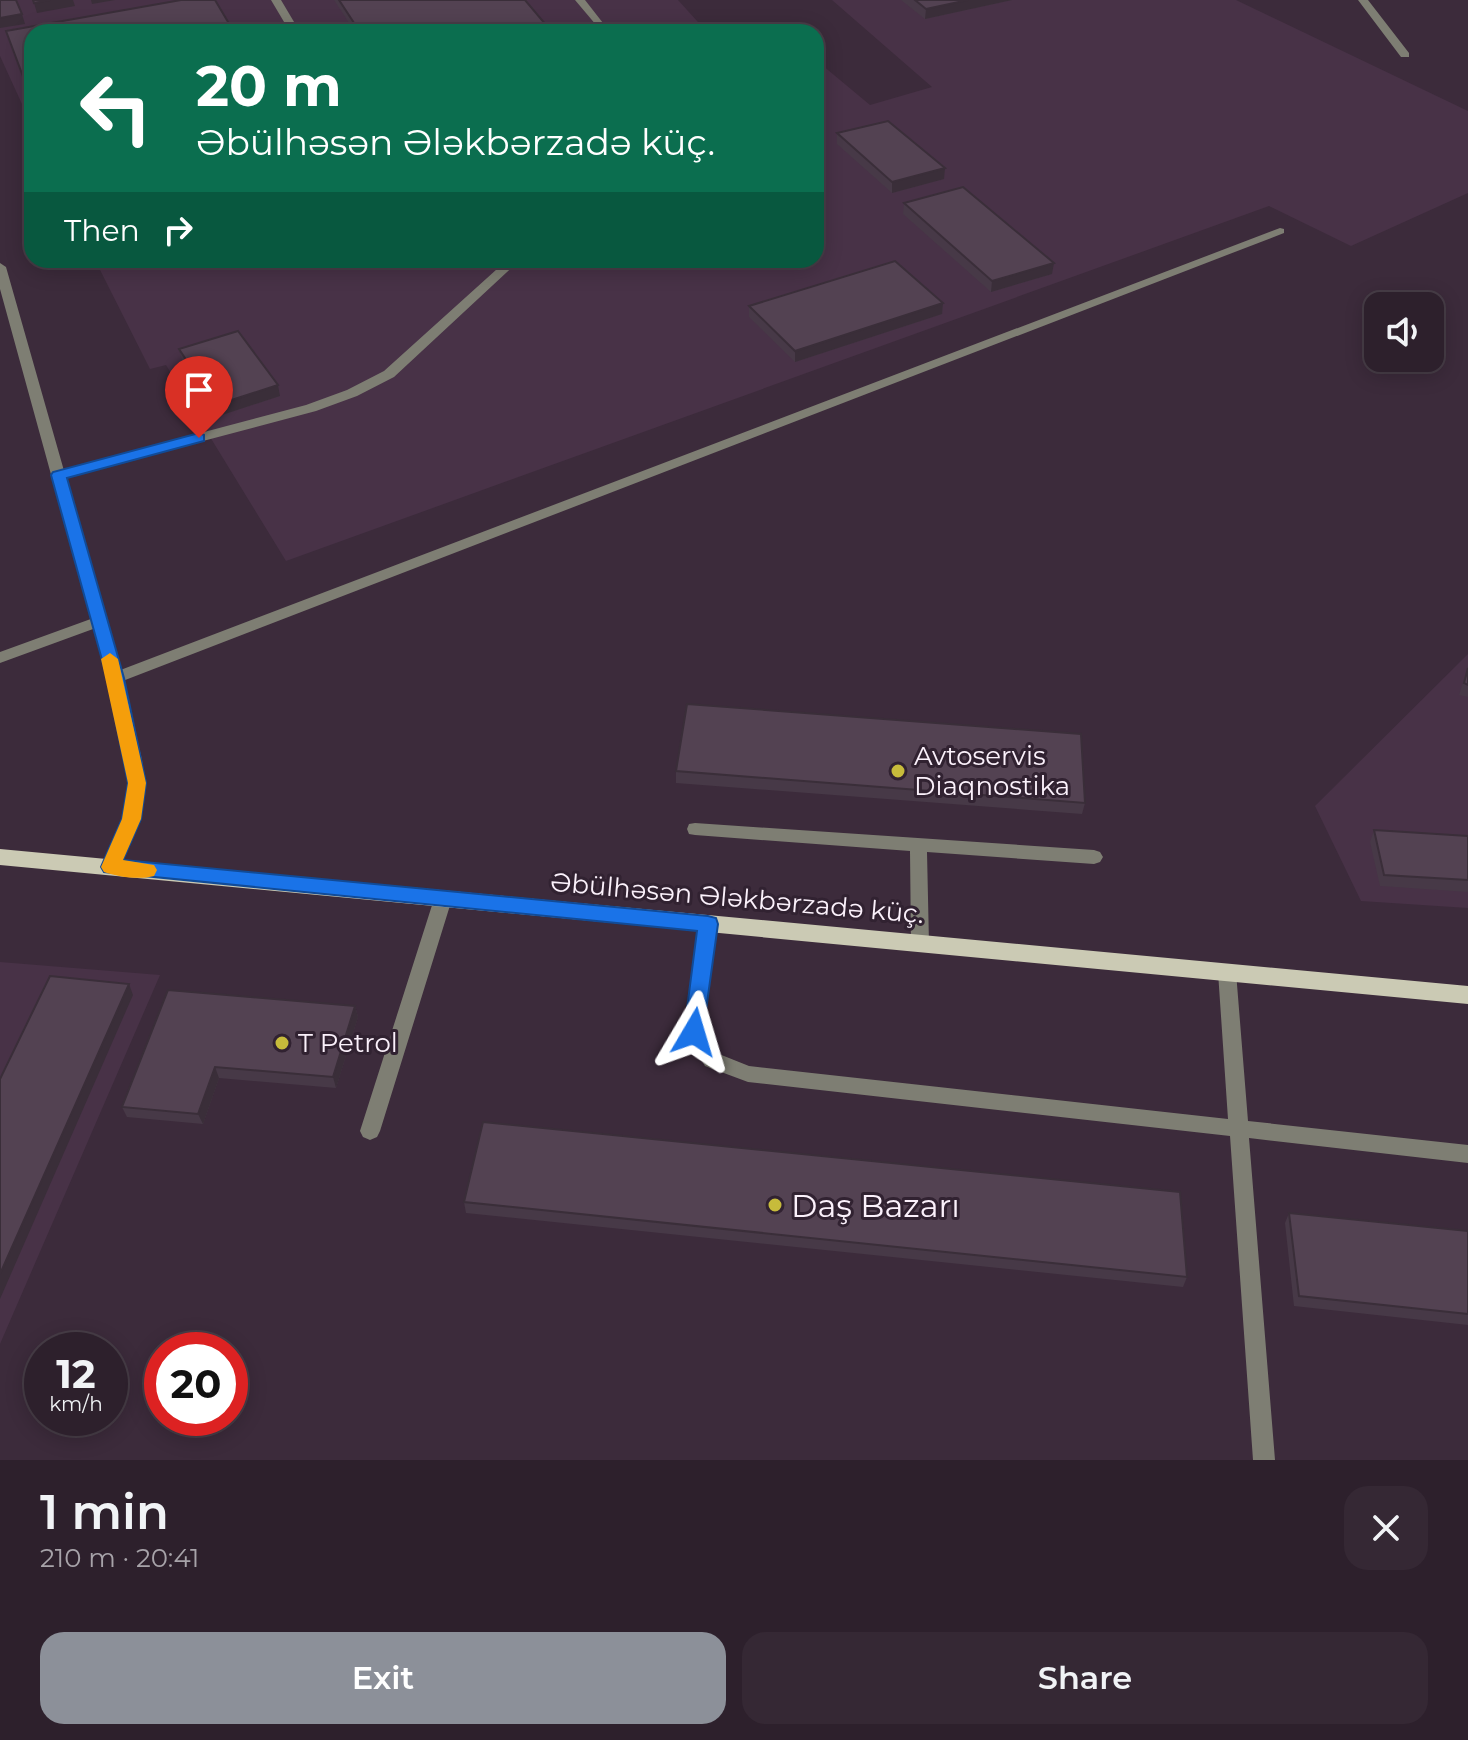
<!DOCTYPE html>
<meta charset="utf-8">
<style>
body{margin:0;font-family:Montserrat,sans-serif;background:#352834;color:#f1f3f6;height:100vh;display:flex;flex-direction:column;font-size:30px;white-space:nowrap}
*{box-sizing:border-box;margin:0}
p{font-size:26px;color:#a7a3a9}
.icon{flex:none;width:44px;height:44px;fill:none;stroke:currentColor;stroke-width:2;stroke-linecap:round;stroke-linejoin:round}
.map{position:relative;height:1460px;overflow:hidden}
.side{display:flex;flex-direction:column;background:#2d202c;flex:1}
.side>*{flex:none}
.banner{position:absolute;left:24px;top:24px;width:800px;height:244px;border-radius:24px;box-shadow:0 4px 20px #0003,0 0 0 2px #483e48;background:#0b6e4f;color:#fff;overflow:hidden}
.buttons{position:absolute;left:1364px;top:292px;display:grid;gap:16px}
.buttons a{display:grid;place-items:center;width:80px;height:80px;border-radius:16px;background:#2d202c;box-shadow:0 4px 20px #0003,0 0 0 2px #483e48;font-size:40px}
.speed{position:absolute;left:24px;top:1332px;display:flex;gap:16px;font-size:40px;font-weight:700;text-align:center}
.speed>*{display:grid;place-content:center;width:104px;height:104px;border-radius:50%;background:#2d202c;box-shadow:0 4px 20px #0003,0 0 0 2px #483e48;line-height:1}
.speed small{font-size:20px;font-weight:400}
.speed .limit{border:12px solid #d22;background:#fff;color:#111}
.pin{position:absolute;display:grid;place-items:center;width:68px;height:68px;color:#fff;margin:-82px -34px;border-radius:50% 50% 50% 0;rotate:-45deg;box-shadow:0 0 8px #0007}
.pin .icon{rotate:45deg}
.me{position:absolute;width:88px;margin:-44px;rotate:7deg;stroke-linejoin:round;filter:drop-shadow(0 0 6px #0008)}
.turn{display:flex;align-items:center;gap:28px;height:168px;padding:0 40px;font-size:36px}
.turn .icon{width:104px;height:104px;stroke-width:2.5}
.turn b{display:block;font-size:56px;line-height:68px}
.then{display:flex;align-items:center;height:76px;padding:0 40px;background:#0003;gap:16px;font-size:30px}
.round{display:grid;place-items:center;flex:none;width:84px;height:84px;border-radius:24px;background:#352834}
.head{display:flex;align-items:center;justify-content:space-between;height:136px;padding:0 40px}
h1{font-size:48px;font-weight:600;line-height:60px}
.action{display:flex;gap:16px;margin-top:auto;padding:16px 40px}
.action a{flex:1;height:92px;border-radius:24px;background:#8c9099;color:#fff;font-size:32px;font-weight:600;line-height:92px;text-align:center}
.action a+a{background:#352834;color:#f1f3f6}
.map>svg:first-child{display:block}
.built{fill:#483247}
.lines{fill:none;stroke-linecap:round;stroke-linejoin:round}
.lane{fill:#7e7e73;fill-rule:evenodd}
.street{fill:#7e7e73;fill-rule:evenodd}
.primary{fill:#cbcab4;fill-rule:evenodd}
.wall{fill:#473947}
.shaded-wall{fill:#3a2e39}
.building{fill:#534252;stroke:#3a2e39;stroke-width:2}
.route{fill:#1a73e8;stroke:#114b97;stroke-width:2}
.slow{fill:#f59e0b}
.poi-dot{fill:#c7bb3b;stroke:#312231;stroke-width:3}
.labels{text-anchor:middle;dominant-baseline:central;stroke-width:6;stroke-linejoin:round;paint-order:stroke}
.poi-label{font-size:26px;fill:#fbf1fb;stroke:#312231;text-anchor:start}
.street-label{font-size:26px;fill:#fbf1fb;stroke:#312231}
.near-poi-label{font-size:32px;fill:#fbf1fb;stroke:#312231;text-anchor:start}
</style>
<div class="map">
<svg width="1468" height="1460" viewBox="0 0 1468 1460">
<rect width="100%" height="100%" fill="#3c2b3b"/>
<path class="built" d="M 0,0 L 678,0 L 707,32 L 32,32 L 32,126 L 0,56 Z
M 832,0 L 1236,0 L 1468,111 L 1468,193 L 1351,246 L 1269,206 L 286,561 L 166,365 L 150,369 L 95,260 L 816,260 L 816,60 L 870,105 L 932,87 Z
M 1468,654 L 1468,908 L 1361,901 L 1315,806 Z
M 0,962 L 160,975 L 0,1344 Z"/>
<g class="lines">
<path class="lane" d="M 271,0 L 281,0 L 300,32 L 290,32 Z
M 575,0 L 585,0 L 610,32 L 602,32 Z
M 1358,0 L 1368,0 L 1409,53 L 1409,57 L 1401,57 Z
M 1280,228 L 1284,229 L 1284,233 L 120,682 L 115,683 L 107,678 L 110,674 Z
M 507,260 L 520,260 L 394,377 L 357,396 L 316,411 L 63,478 L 58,479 L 51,475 L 53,472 L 306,405 L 347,390 L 384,371 Z
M 99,616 L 104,617 L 107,621 L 104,625 L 0,663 L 0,652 Z
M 695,823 L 1094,850 L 1100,852 L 1103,857 L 1100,862 L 1094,864 L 927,852 L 929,944 L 926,949 L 920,951 L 914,949 L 911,944 L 910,851 L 695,835 L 689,834 L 687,829 L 689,824 Z
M 443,892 L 449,894 L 452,899 L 380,1131 L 377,1137 L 370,1140 L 363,1137 L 360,1131 L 434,899 L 437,894 Z
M 708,917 L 714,919 L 717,924 L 703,1031 L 719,1054 L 749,1066 L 1228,1119 L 1218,972 L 1221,967 L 1227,965 L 1233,967 L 1236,972 L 1248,1121 L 1468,1145 L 1468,1163 L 1249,1138 L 1275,1460 L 1253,1460 L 1230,1136 L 748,1082 L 705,1066 L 685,1032 L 699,924 L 702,919 Z"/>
<path class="street" d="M 0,263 L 6,267 L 123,678 L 142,760 L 145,783 L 140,819 L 117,872 L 105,872 L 102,867 L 124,819 L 129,783 L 126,760 L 107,678 L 0,289 Z"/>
<path class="primary" d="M 0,849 L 1468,986 L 1468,1004 L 0,865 Z"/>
</g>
<path class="wall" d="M 334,0 L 525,0 L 552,32 L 355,32 Z
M 901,0 L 1012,0 L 925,19 Z
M 837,133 L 944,179 L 892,193 L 837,144 Z
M 904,203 L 1052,274 L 991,292 L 903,214 Z
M 943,303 L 942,314 L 795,362 L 749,317 L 749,306 Z
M 179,349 L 280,396 L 219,416 L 182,360 Z
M 1468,666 L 1468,697 L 1459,695 Z
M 676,771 L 1085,803 L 1082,814 L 676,783 Z
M 1374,830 L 1468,836 L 1468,892 L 1380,886 L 1370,842 Z
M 355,1006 L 358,1017 L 336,1088 L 219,1078 L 203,1124 L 127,1117 L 122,1107 Z
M 464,1202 L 1187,1277 L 1183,1287 L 466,1213 Z
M 1289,1213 L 1468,1231 L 1468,1325 L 1294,1306 L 1285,1223 Z"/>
<path class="shaded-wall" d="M 50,0 L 73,0 L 75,6 L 37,13 L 34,3 Z
M 91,0 L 115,0 L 92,4 Z
M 968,0 L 1012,0 L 925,19 L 926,9 Z
M 22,14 L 25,24 L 0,28 L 0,18 Z
M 173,24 L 175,32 L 127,32 Z
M 32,86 L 32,97 L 30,97 L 27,87 Z
M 945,168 L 944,179 L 892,193 L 892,182 Z
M 1054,263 L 1052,274 L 991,292 L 992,281 Z
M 943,303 L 942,314 L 795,362 L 795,351 Z
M 278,385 L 280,396 L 219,416 L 216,405 Z
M 129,984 L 133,995 L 0,1299 L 0,1274 Z
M 355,1006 L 358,1017 L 336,1088 L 333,1077 Z
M 215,1067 L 219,1078 L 203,1124 L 198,1114 Z"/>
<path class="building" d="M 0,0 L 16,0 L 22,14 L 0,18 Z
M 33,0 L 50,0 L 34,3 Z
M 181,0 L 215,0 L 234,32 L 177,32 L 173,24 L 127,32 L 32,32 L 32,86 L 27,87 L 6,31 Z
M 339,0 L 525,0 L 552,32 L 360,32 Z
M 915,0 L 968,0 L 926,9 Z
M 888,121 L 945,168 L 892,182 L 837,133 Z
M 963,187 L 1054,263 L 992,281 L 904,203 Z
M 895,261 L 943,303 L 795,351 L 749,306 Z
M 238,331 L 278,385 L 216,405 L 179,349 Z
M 1468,668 L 1468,685 L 1464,683 Z
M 687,704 L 1081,734 L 1085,803 L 676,771 Z
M 1374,830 L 1468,836 L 1468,880 L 1384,875 Z
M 50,976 L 129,984 L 0,1274 L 0,1079 Z
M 168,990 L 355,1006 L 333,1077 L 215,1067 L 198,1114 L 122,1107 Z
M 483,1122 L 1180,1192 L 1187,1277 L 464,1202 Z
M 1289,1213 L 1468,1231 L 1468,1314 L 1299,1296 Z"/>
<path class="route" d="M 199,433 L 204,435 L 204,441 L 67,478 L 124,678 L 146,783 L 141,819 L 123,860 L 708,916 L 716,918 L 718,924 L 702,1039 L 694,1041 L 687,1039 L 684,1032 L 697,931 L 104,872 L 101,867 L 122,819 L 128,783 L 107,678 L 51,475 L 53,472 Z"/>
<path class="slow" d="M 110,653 L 118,659 L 146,783 L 141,819 L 123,860 L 154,865 L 157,870 L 154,876 C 140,880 118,877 104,872 L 101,867 L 122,819 L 128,783 L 101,659 Z"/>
<g class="poi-dot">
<circle cx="898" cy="771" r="8"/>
<circle cx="282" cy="1043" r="8"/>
<circle cx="775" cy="1205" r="8"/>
</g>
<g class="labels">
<g class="poi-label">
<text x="914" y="756">Avtoservis<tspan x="914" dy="30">Diaqnostika</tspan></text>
<text x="298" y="1043">T Petrol</text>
</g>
<g class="street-label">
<text transform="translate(737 898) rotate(5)">Əbülhəsən Ələkbərzadə küç.</text>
</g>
<g class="near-poi-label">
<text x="791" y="1205">Daş Bazarı</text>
</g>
</g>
</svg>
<div class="buttons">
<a><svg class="icon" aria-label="sound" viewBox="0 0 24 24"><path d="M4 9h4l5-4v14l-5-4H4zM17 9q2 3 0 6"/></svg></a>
</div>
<div class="speed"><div>12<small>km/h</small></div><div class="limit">20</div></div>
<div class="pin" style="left:199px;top:438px;background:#d93025"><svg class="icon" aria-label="arrive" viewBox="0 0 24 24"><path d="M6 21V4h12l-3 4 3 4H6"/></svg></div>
<svg class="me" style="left:694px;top:1032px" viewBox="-20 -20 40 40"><path d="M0-17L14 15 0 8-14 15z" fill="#1a73e8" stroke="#fff" stroke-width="4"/></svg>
<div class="banner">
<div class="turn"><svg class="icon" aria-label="left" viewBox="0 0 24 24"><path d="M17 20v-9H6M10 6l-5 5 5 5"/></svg><div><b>20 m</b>Əbülhəsən Ələkbərzadə küç.</div></div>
<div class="then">Then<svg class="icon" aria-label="right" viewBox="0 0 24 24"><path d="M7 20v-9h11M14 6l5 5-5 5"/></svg></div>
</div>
</div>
<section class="side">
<div class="head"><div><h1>1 min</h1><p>210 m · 20:41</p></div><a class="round"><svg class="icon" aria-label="close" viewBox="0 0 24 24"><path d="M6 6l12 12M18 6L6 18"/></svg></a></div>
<div class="action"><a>Exit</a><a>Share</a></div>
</section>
